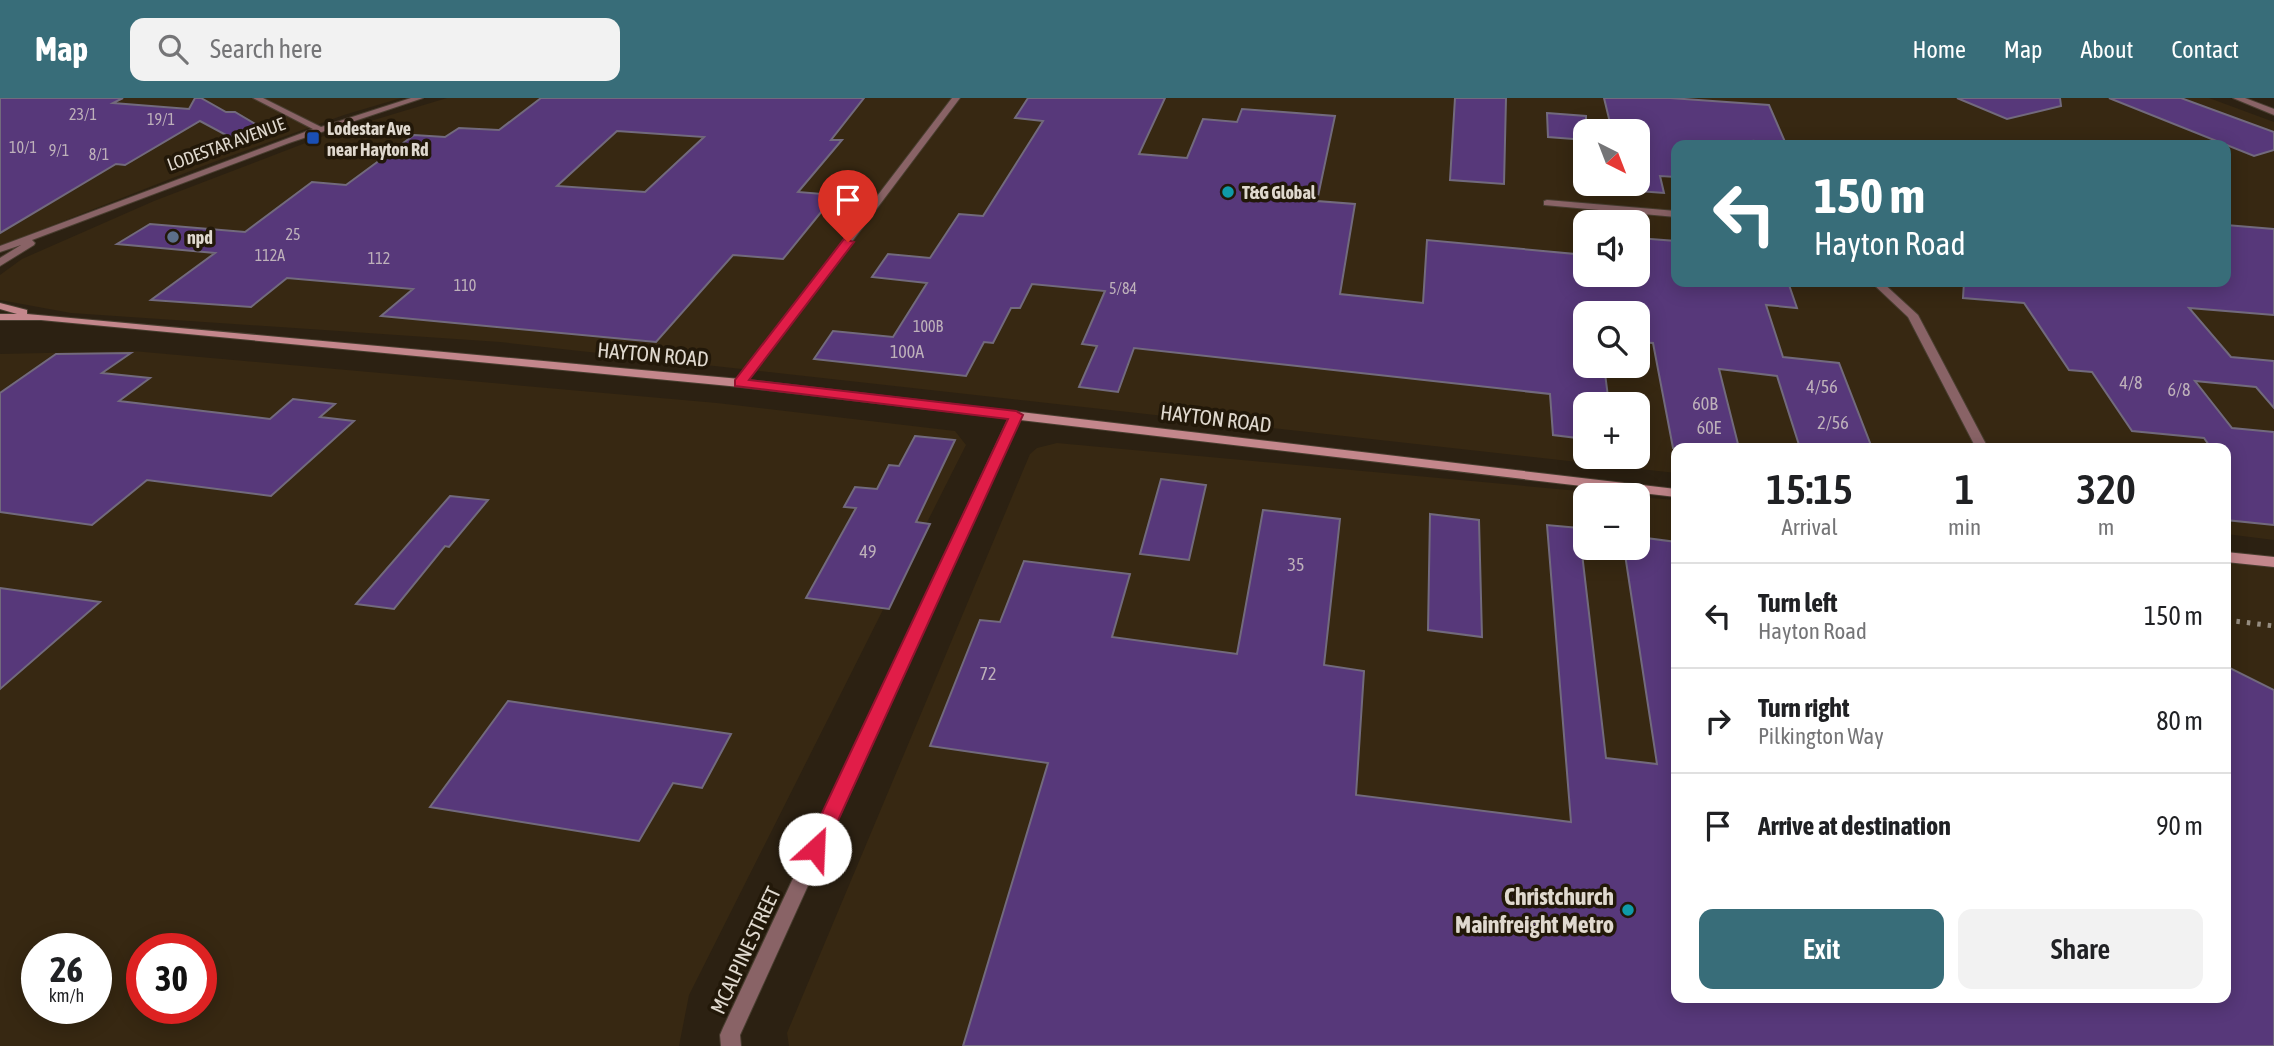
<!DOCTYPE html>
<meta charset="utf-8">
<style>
body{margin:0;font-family:"Asap Condensed",sans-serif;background:#f2f2f2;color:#202124;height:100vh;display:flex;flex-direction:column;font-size:26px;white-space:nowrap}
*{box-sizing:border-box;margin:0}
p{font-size:23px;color:#757577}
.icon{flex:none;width:38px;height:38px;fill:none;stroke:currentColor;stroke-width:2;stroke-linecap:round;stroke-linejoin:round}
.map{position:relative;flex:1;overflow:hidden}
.sheet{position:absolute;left:1671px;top:345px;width:560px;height:560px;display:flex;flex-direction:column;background:#fff;border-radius:14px;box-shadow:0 4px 18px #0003}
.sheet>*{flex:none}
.guide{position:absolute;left:1671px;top:42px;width:560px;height:147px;border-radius:14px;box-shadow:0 4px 18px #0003;background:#386d79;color:#fff;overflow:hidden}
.needle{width:46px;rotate:138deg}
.fabs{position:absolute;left:1573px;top:21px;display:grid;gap:14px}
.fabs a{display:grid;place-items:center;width:77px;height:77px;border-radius:14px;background:#fff;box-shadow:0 4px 18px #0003;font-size:35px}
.speed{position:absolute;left:21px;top:835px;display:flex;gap:14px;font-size:35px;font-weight:700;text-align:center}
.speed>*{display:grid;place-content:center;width:91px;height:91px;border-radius:50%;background:#fff;box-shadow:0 4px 18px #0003;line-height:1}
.speed small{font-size:18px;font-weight:400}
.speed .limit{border:10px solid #d22;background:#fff;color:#111}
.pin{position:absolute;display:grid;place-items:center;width:60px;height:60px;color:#fff;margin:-72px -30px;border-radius:50% 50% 50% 0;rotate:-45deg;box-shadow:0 0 7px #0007}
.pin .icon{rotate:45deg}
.me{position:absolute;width:77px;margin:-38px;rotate:25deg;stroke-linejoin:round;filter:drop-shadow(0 0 5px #0008)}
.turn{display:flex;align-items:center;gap:24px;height:147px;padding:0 28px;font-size:32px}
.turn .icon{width:91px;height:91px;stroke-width:2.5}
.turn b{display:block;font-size:49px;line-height:60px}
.eta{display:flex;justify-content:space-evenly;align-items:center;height:119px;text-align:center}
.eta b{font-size:42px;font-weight:600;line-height:49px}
.button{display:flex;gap:14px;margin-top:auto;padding:14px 28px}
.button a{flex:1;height:80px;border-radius:14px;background:#386d79;color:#fff;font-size:28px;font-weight:600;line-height:80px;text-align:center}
.button a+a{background:#f2f2f2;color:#202124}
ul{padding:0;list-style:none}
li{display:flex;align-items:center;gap:21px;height:105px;padding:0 28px;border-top:2px solid #e0e0e0}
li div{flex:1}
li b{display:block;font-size:26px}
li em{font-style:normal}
header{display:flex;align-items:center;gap:42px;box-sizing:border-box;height:98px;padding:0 35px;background:#386d79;color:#fff}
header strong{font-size:33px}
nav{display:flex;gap:38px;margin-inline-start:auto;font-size:24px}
.search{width:490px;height:63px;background:#f2f2f2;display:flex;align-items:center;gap:18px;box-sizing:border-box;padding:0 24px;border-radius:14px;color:#757577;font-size:26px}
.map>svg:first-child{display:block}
.built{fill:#372812;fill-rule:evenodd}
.building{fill:#57387a;stroke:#726a7d;stroke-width:2;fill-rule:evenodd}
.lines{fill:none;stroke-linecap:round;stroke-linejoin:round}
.street-casing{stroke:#493e30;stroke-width:2}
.secondary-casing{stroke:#493e30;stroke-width:2}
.street{fill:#896366;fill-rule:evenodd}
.secondary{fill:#c4878c;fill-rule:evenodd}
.rail{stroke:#968d81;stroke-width:5;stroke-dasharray:3.5 7;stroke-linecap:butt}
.route{fill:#e11d48;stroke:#92132f;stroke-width:2}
.transit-dot{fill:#1a4fb4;stroke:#221809;stroke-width:2.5}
.culture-dot{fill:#0f9aa8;stroke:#221809;stroke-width:2.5}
.service-dot{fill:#5c6f8a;stroke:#221809;stroke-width:2.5}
.labels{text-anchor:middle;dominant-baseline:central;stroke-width:7;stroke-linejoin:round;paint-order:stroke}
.far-number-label{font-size:16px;fill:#beb1ba}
.far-poi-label{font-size:18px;font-weight:bold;fill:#e0d9cf;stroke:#221809;text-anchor:start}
.far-street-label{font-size:18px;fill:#e0d9cf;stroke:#221809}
.number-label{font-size:18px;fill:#beb1ba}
.street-label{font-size:21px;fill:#e0d9cf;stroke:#221809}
.near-poi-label{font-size:24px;font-weight:bold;fill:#e0d9cf;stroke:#221809;text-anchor:end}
</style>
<header>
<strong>Map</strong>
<div class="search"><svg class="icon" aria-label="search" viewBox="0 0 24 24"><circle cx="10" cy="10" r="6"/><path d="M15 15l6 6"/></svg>Search here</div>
<nav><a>Home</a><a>Map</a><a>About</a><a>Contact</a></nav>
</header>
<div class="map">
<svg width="2274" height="948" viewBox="0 0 2274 948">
<rect width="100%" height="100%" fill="#2c2112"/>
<path class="built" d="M 0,0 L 401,0 L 344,17 L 203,68 L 0,148 Z
M 447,0 L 2209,0 L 2274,24 L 2274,442 L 2226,436 L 2226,350 L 1676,350 L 1676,375 L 500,244 L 71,215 L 0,202 L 0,177 L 22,161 L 154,103 L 334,34 ZM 1586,33 L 1638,33 L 1638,86 L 1586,86 ZM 1676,47 L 2226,47 L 2226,184 L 1676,184 ZM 1586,124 L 1638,124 L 1638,177 L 1586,177 ZM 1586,215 L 1638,215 L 1638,268 L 1586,268 ZM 1586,306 L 1638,306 L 1638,359 L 1586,359 Z
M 133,253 L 717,305 L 955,333 L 966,347 L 689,897 L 679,948 L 0,948 L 0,256 ZM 37,850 L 96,850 L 96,910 L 37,910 ZM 142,850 L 201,850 L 201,910 L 142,910 Z
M 1057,345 L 1623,397 L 1586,397 L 1586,450 L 1638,450 L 1638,399 L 1676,402 L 1676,900 L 2226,900 L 2226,453 L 2274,458 L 2274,948 L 789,948 L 787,935 L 1030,356 L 1037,350 Z"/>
<path class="building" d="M 0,0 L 123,0 L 113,5 L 189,11 L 195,0 L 201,0 L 226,14 L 235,14 L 264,31 L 261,32 L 265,34 L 237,43 L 200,23 L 125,67 L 116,66 L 0,135 Z
M 541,0 L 864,0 L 831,42 L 842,42 L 798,94 L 835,97 L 783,161 L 733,157 L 656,244 L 381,218 L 413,191 L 287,180 L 251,209 L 151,202 L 215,155 L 117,146 L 150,126 L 245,134 L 312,84 L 346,87 L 414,37 L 445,39 L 459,30 L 499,32 ZM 617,33 L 704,39 L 645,94 L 557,88 Z
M 1028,0 L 1165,0 L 1139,56 L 1187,60 L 1203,21 L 1237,24 L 1242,11 L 1335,18 L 1317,103 L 1355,106 L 1340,196 L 1423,205 L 1427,142 L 1586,157 L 1586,177 L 1638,177 L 1638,140 L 1676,143 L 1676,184 L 1788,184 L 1797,210 L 1766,207 L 1783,259 L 1839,265 L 1872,350 L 1800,350 L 1777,278 L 1719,271 L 1739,350 L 1673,350 L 1653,245 L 1638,244 L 1638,215 L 1586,215 L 1586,268 L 1604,268 L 1609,306 L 1586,306 L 1586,341 L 1553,337 L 1550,296 L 1134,250 L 1118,294 L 1079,289 L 1097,248 L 1082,246 L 1105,193 L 1032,186 L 1020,210 L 1011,210 L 993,245 L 984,244 L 966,278 L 814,261 L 833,233 L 893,239 L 927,185 L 872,179 L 888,156 L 930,160 L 959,116 L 983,118 L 1043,23 L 1015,20 Z
M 1455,0 L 1506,0 L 1504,86 L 1450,82 Z
M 1604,0 L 1670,0 L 1769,7 L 1786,46 L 1754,43 L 1755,47 L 1676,47 L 1676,79 L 1660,78 L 1664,95 L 1638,93 L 1638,33 L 1612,33 Z
M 1957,0 L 2060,0 L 2061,8 L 2007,21 Z
M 2109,0 L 2181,0 L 2274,34 L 2274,52 L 2254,58 Z
M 1547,15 L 1586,18 L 1586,42 L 1548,39 Z
M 2226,127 L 2274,131 L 2274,217 L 2189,210 L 2231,259 L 2274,263 L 2274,310 L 2256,289 L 2195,283 L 2232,330 L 2274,334 L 2274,427 L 2226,422 L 2226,350 L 2211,350 L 2204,340 L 2132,333 L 2092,274 L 2069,272 L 2024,205 L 1963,200 L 1964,184 L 2226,184 Z
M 131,255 L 102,275 L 150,280 L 119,303 L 270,321 L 293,301 L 335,306 L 320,319 L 354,323 L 271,398 L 147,382 L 92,427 L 0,414 L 0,295 L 56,256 Z
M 915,338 L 955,342 L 916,424 L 930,426 L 889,511 L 806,500 L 856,410 L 844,409 L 855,389 L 877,391 L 889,367 L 899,368 Z
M 1161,381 L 1206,387 L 1189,462 L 1140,456 Z
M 450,398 L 488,402 L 449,449 L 445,448 L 394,511 L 356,506 Z
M 1263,412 L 1340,421 L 1324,567 L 1364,573 L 1356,697 L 1571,724 L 1547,427 L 1579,430 L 1606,660 L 1657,666 L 1624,450 L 1638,450 L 1638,439 L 1676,444 L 1676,900 L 2226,900 L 2226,568 L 2274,592 L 2274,948 L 963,948 L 1048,665 L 930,648 L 980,522 L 1000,524 L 1024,463 L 1130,476 L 1112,539 L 1237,556 Z
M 1430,416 L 1479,422 L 1482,539 L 1428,532 Z
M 0,490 L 100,504 L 0,591 Z
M 508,603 L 731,636 L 702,690 L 673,685 L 639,743 L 430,709 Z"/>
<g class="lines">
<g class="street-casing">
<path id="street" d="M 253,0 L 263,0 L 321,29 L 411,0 L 423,0 L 289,45 L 32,142 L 35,145 L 34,147 L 0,168 L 0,160 L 21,147 L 0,154 L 0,148 L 313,31 Z
M 952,0 L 960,0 L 744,287 L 736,287 L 736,283 Z
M 2233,0 L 2245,0 L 2274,11 L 2274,17 Z
M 1547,102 L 1676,113 L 1676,119 L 1544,107 L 1544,103 Z
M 1871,184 L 1882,184 L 1918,217 L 1988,350 L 1976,350 L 1908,219 Z
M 1016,313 L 1022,317 L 740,937 L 741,948 L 721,948 L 720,937 L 723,930 L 1010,317 Z"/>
</g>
<g class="secondary-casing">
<path id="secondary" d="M 0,205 L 27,212 L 27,216 L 740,281 L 1676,391 L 1676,399 L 740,289 L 41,222 L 0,222 L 0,216 L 17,216 L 0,211 Z
M 2226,454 L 2274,459 L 2274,469 L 2226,464 Z"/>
</g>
<use href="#street" class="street"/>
<use href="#secondary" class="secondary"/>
<path class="rail" d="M 2226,522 L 2274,528"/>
</g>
<path class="route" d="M 844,141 L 854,144 L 749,282 L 1016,313 L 1023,317 L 825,751 L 822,757 L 815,759 L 808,757 L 805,751 L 1008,321 L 735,288 L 735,282 Z"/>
<rect class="transit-dot" x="306" y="33" width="14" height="14" rx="3.5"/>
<g class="culture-dot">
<circle cx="1228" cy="94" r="7"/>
<circle cx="1628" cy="812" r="7"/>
</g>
<circle class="service-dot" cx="173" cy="139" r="7"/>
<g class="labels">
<g class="far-number-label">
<text x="83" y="16">23/1</text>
<text x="161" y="21">19/1</text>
<text x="23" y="49">10/1</text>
<text x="59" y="52">9/1</text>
<text x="99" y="56">8/1</text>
<text x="293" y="136">25</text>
<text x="270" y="157">112A</text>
<text x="379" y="160">112</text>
<text x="465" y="187">110</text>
<text x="1123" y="190">5/84</text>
<text x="928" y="228">100B</text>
</g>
<g class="far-poi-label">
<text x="327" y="30">Lodestar Ave<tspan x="327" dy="21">near Hayton Rd</tspan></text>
<text x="1242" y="94">T&amp;G Global</text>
<text x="187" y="139">npd</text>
</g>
<g class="far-street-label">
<text transform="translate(226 46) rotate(-20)">LODESTAR AVENUE</text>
</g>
<g class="number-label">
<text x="907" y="253">100A</text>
<text x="2131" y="284">4/8</text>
<text x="1822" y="288">4/56</text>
<text x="2179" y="291">6/8</text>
<text x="1705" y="305">60B</text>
<text x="1833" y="324">2/56</text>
<text x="1709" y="329">60E</text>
<text x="868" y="453">49</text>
<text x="1296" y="466">35</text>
<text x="988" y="575">72</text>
</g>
<g class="street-label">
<text transform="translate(653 256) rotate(5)">HAYTON ROAD</text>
<text transform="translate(1216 320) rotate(7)">HAYTON ROAD</text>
<text transform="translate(745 852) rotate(-65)">MCALPINE STREET</text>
</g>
<g class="near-poi-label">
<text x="1614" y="798">Christchurch<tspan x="1614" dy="28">Mainfreight Metro</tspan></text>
</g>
</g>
</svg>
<div class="fabs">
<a><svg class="needle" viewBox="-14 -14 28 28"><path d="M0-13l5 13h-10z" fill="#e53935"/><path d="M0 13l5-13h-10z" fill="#757577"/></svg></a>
<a><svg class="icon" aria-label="sound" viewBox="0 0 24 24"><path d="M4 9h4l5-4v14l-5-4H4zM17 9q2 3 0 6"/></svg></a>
<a><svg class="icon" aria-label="search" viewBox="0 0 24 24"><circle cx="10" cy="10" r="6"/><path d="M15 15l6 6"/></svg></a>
<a>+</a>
<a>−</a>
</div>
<div class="speed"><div>26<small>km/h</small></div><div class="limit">30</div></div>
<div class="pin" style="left:848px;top:144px;background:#d93025"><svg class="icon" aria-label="arrive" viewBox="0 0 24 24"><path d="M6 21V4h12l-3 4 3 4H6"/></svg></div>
<svg class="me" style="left:815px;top:751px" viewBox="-20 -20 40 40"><circle r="19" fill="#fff"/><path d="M0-13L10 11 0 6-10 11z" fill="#e11d48"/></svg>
<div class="guide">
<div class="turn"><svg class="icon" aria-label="left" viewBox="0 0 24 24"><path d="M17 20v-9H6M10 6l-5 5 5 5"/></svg><div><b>150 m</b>Hayton Road</div></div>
</div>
<section class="sheet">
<div class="eta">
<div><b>15:15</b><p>Arrival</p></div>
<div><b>1</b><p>min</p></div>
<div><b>320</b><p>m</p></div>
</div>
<ul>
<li><svg class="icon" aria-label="left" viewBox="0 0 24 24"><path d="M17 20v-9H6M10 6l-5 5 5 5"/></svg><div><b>Turn left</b><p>Hayton Road</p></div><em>150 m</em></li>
<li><svg class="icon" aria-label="right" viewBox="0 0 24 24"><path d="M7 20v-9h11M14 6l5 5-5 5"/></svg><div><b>Turn right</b><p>Pilkington Way</p></div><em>80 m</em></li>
<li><svg class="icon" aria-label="arrive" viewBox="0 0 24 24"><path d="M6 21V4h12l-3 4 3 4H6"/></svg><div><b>Arrive at destination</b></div><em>90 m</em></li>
</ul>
<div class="button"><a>Exit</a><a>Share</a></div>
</section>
</div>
